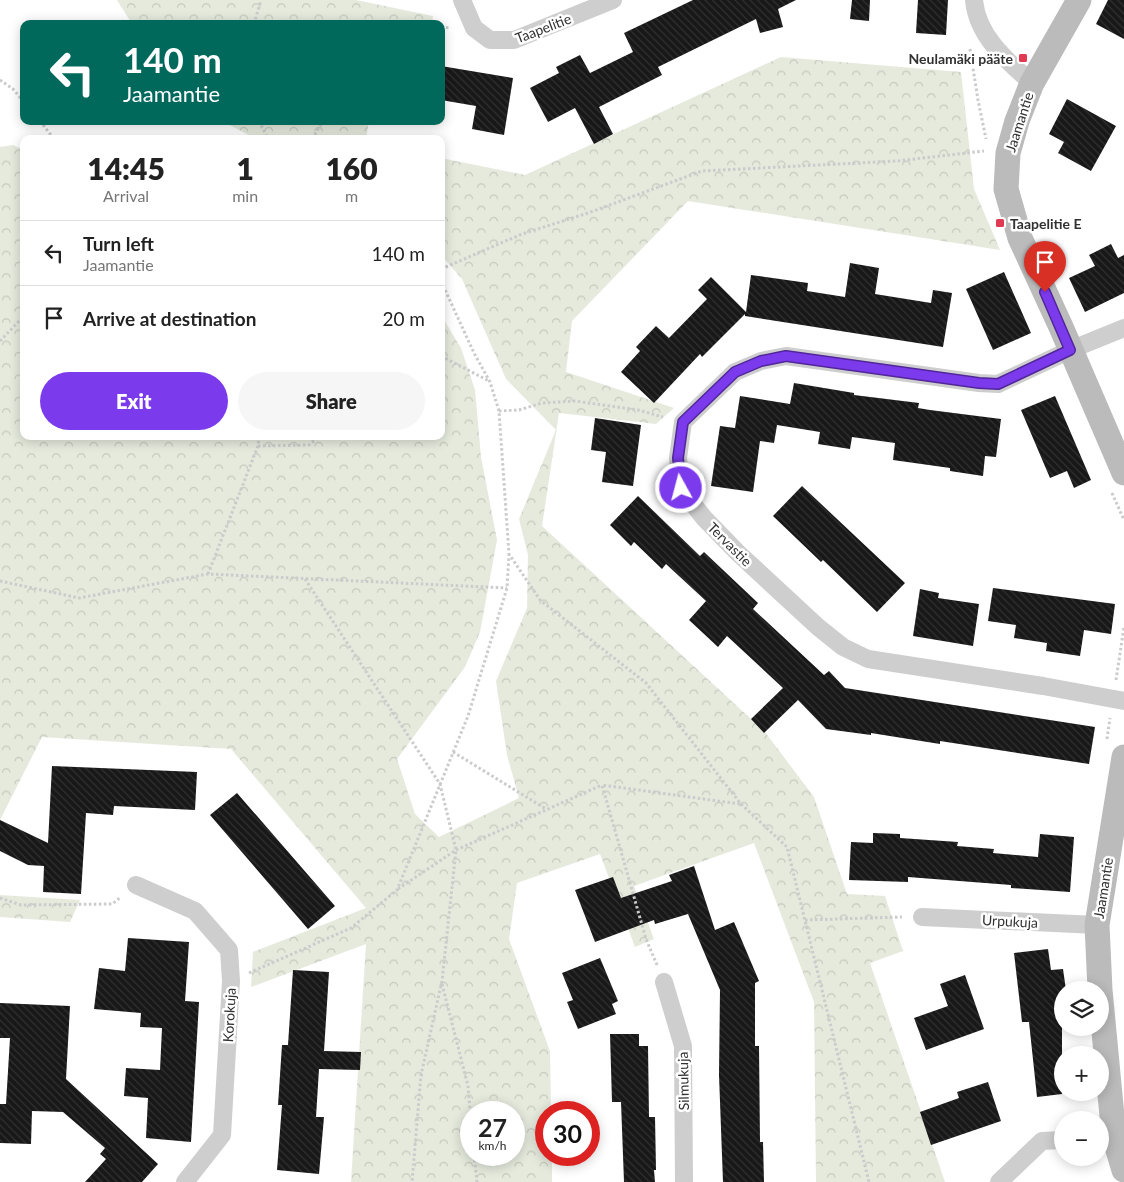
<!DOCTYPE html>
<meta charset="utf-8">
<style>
body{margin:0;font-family:Lato,sans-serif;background:#f6f6f6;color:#222;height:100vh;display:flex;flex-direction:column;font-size:19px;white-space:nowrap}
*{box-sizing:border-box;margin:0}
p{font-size:16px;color:#767676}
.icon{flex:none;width:28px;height:28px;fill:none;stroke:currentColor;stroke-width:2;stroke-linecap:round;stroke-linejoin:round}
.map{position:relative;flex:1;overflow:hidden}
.side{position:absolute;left:20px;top:135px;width:425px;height:305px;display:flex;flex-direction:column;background:#fff;border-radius:10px;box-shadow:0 2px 12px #0003}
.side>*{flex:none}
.top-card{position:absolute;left:20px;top:20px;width:425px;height:105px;border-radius:10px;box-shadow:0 2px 12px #0003;background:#00695c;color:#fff;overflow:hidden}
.fabs{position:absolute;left:1054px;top:981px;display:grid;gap:10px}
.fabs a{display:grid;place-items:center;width:55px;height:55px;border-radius:50%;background:#fff;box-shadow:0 2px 12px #0003;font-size:25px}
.speed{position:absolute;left:460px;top:1101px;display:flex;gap:10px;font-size:25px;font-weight:700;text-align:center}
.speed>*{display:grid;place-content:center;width:65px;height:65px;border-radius:50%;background:#fff;box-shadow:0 2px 12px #0003;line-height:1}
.speed small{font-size:12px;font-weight:400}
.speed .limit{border:8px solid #d22;background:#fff;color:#111}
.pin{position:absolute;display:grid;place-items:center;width:42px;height:42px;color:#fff;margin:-51px -21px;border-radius:50% 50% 50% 0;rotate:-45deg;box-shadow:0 0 5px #0007}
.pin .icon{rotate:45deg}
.me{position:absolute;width:55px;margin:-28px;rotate:353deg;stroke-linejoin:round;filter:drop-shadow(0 0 4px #0008)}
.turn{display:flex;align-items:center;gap:18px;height:105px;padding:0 20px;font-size:22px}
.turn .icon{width:65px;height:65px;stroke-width:2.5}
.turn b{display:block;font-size:35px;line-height:42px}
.eta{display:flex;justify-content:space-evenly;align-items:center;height:85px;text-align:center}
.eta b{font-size:30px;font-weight:800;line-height:35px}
.primary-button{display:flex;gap:10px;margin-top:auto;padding:10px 20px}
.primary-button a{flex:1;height:58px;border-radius:30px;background:#7c3aed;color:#fff;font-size:20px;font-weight:800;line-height:58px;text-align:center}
.primary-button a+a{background:#f6f6f6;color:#222}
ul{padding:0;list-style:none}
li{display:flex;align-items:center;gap:15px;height:65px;padding:0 20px;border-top:1px solid #e0e0e0}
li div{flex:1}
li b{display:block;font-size:19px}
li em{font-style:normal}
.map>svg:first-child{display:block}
.forest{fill:url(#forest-crowns);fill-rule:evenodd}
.building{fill:url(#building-back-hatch)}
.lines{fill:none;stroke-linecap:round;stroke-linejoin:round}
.path{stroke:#cbcbcb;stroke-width:3;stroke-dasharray:2.5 2.5;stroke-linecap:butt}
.street{stroke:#cecece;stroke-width:18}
.secondary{stroke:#bbb;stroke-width:25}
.route-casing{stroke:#51269a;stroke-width:12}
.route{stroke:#7c3aed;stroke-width:9}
.poi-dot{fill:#e13a53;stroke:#fff;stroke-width:2}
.labels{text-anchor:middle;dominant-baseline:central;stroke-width:5;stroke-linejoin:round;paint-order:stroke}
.street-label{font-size:14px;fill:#313131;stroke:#fff}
.poi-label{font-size:14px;font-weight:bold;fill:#313131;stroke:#fff;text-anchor:end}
</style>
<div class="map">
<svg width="1124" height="1182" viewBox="0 0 1124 1182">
<defs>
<pattern id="forest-crowns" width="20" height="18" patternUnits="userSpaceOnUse" patternTransform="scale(1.25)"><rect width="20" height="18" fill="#e5eadd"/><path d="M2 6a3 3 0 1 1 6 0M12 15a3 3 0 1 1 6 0" fill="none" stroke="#c5c9be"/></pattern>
<pattern id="building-back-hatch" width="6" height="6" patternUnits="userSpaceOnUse" patternTransform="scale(1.25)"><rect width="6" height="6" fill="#181818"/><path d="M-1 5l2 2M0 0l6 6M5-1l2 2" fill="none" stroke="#313131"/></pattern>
</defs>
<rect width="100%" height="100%" fill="#fff"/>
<path class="forest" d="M 117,0 L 356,0 L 433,16 L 432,24 L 132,24 Z
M 781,57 L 961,72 L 974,189 L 1000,250 L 688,201 L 572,321 L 566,372 L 674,408 L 656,424 L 559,413 L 542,526 L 765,732 L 814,797 L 847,894 L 885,896 L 903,951 L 870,963 L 945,1182 L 816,1182 L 814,1002 L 754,843 L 634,886 L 654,939 L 635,947 L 600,854 L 517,883 L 509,939 L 550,1051 L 551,1112 L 546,1112 L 546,1155 L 552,1155 L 552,1182 L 351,1182 L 366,944 L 251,987 L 253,952 L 366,908 L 231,749 L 42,737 L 0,820 L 0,147 L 13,145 L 24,150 L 24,436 L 441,436 L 441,315 L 461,348 L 475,390 L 481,457 L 497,540 L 480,632 L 465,667 L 397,759 L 415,814 L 439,837 L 519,798 L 507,755 L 496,681 L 527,608 L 528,555 L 519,519 L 556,430 L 506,379 L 462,279 L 441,255 L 441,158 L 525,175 ZM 471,1112 L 514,1112 L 514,1155 L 471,1155 Z
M 222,121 L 369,121 L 366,139 L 256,139 Z
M 0,895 L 80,900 L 70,922 L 0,917 Z"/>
<path class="building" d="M 693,0 L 796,0 L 778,9 L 783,27 L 760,33 L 756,19 L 658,67 L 662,75 L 599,107 L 613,134 L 594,144 L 575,108 L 548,122 L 530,88 L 559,73 L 556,67 L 580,55 L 590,73 L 633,52 L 624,33 Z
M 852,0 L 870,0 L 869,21 L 850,19 Z
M 918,0 L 948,0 L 946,35 L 916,33 Z
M 1108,0 L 1124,0 L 1124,39 L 1096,24 Z
M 441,66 L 513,78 L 504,135 L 472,129 L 476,106 L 441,100 Z
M 1067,99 L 1116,126 L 1091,171 L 1058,153 L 1064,142 L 1049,134 Z
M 1111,244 L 1118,258 L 1124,255 L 1124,293 L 1085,312 L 1069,278 L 1095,266 L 1089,255 Z
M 850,263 L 879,268 L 875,294 L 931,303 L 933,290 L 952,293 L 943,347 L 745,316 L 745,314 L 702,357 L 700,354 L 654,403 L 621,372 L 640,351 L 636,347 L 656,326 L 669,338 L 707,299 L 698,290 L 711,277 L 746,312 L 751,275 L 808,283 L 807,291 L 845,297 Z
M 1004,272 L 1031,333 L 993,350 L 966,289 Z
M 794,383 L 854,393 L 854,395 L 919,403 L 918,408 L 930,410 L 1001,419 L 996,457 L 985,456 L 983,476 L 950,471 L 950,468 L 893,460 L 895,443 L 852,437 L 850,449 L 818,444 L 820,432 L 777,425 L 774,443 L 760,441 L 753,492 L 711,486 L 720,426 L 735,428 L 740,396 L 790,404 Z
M 1055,396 L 1091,480 L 1074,488 L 1067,471 L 1050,478 L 1021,410 Z
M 595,418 L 641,425 L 633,486 L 602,482 L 606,452 L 591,450 Z
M 802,486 L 905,583 L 877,612 L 823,560 L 821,562 L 773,516 Z
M 638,496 L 700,556 L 704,552 L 758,603 L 753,609 L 824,675 L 829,671 L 845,688 L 1095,727 L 1089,764 L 940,741 L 940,744 L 871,733 L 871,735 L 826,729 L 798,700 L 764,733 L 751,719 L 783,688 L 727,636 L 718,647 L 689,620 L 706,601 L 666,564 L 662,569 L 634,542 L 631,546 L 610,525 Z
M 993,588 L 1115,604 L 1111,634 L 1084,630 L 1080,656 L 1046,651 L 1047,643 L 1014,638 L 1016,625 L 988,621 Z
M 920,589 L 939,593 L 938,598 L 979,604 L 973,646 L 913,636 Z
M 52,766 L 197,772 L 195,810 L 114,806 L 113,815 L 86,813 L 81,894 L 43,892 L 44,866 L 28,865 L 0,851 L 0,820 L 48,843 Z
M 237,793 L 335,906 L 308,929 L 210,815 Z
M 873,833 L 900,834 L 900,838 L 958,842 L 957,846 L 994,849 L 993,853 L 1038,857 L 1040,834 L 1074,837 L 1070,892 L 1011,888 L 1011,885 L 908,877 L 908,882 L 849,880 L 851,842 L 873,843 Z
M 694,866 L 715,930 L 734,922 L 759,981 L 755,983 L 755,1046 L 759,1046 L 760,1142 L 763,1142 L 764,1182 L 723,1182 L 719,1075 L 720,990 L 688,914 L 655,924 L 654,920 L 595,942 L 575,890 L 613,877 L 621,898 L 672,881 L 669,875 Z
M 128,938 L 189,942 L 185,1001 L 199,1002 L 191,1142 L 146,1138 L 148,1098 L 124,1096 L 126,1068 L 160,1070 L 162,1028 L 140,1027 L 141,1013 L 94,1009 L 99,968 L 125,971 Z
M 1048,949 L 1051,970 L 1063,969 L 1066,990 L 1062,990 L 1062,1094 L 1037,1097 L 1029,1022 L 1022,1022 L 1014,953 Z
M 600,958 L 618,1001 L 612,1004 L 616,1014 L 578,1029 L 567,1002 L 573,1000 L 562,973 Z
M 293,970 L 329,972 L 324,1051 L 361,1052 L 360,1070 L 319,1069 L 316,1117 L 324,1117 L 319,1174 L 277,1170 L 282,1105 L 278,1105 L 282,1045 L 288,1045 Z
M 965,975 L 984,1029 L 926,1050 L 914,1018 L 948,1006 L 940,984 Z
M 0,1003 L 70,1006 L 66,1079 L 158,1164 L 142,1182 L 85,1182 L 106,1159 L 100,1154 L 105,1148 L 63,1112 L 32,1111 L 31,1144 L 0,1143 L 0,1104 L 6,1104 L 10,1038 L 0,1038 Z
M 610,1034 L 639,1034 L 639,1046 L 648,1046 L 649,1117 L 655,1117 L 656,1170 L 654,1170 L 655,1182 L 624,1182 L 621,1102 L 612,1102 Z
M 988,1082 L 1001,1121 L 931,1145 L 920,1112 L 959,1098 L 957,1092 Z"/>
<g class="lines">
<path class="path" d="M 254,24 L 261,0
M 441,27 L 451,28
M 970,49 L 978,100 L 986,139
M 0,80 L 13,89 L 24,102
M 40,121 L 54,139
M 259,121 L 268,139
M 312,139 L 323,121
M 441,269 L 522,234 L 588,213 L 702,171 L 897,161 L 984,151
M 441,281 L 474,353 L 490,382 L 499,411 L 509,554 L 540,600 L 646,683 L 741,804 L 787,847 L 869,1182
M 0,341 L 24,316
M 441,356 L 489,381
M 499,411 L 519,410 L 542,403 L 575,401 L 638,410 L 663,417
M 258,446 L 309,445 L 320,436
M 1112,493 L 1124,520
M 208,574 L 258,446 L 259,436
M 305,579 L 440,784 L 456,850 L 442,981 L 421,1075 L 412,1182
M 0,581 L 79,598 L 208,574 L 507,588
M 1116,680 L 1124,627
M 1107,739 L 1110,718
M 453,752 L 546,809
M 398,889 L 456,850 L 602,785
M 0,898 L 21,905 L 112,904 L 121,897
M 805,920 L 902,917
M 657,965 L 646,939 L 602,785 L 740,804
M 249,973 L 351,928 L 397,890 L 468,716 L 507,588 L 509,554
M 442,984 L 468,1086 L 471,1122
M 474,1155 L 477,1182"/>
<path class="street" d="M 462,0 L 474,28 L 490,40 L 514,40 L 613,0
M 974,0 C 977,36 1007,61 1032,83
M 1124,328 L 1070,350 L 998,384 L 979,383 L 786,356 L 761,361 L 735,372 L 683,422 L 678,458 L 681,489 L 704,518 L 738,553 L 818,627 L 843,647 L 868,659 L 1043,686 L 1124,701
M 136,885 L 195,911 L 229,950 L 231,981 L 222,1135 L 185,1182
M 922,917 L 1097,925
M 664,982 L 683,1046 L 684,1182
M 999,1182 L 1042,1141 L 1062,1140"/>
<path class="secondary" d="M 1079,0 L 1032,83 L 1017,121 L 1008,153 L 1006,189 L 1020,238 L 1061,327 L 1124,473
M 1100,990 L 1097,925 L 1124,757
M 1100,990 L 1114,1137 L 1124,1170"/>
</g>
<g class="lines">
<g class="route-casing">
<path id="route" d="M 681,488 L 678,458 L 683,422 L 735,372 L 761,361 L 786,356 L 979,383 L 998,384 L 1070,350 L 1045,292"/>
</g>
<use href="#route" class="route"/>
</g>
<g class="poi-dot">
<rect x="1018" y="53" width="10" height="10" rx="2.5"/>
<rect x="995" y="218" width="10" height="10" rx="2.5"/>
</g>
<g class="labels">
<g class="street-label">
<text transform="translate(543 28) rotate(-21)">Taapelitie</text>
<text transform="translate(1019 122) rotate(-72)">Jaamantie</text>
<text transform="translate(730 544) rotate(45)">Tervastie</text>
<text transform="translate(1103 888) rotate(-81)">Jaamantie</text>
<text transform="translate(1010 921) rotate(3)">Urpukuja</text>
<text transform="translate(229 1015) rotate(-87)">Korokuja</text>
<text transform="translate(683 1081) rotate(-91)">Silmukuja</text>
</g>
<g class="poi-label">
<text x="1013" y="58">Neulamäki pääte</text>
<text x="1010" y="223" text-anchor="start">Taapelitie E</text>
</g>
</g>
</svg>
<div class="fabs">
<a><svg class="icon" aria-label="layers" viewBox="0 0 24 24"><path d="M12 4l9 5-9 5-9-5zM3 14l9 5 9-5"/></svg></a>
<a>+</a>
<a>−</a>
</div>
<div class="speed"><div>27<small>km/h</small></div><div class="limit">30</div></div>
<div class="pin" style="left:1045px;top:292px;background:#d93025"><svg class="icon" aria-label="arrive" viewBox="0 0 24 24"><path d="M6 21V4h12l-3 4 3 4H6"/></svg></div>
<svg class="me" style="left:681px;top:488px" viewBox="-20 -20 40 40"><circle r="17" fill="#7c3aed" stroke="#fff" stroke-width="3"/><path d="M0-11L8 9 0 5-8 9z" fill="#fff"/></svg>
<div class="top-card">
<div class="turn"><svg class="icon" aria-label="left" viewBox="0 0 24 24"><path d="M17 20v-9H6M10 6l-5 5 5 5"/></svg><div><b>140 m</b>Jaamantie</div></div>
</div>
<section class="side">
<div class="eta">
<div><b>14:45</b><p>Arrival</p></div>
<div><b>1</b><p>min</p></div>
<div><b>160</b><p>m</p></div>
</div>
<ul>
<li><svg class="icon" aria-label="left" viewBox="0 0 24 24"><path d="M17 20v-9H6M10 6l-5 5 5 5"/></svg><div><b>Turn left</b><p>Jaamantie</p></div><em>140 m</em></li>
<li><svg class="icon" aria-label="arrive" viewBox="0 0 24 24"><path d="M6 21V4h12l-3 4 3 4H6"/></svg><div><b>Arrive at destination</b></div><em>20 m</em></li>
</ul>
<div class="primary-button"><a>Exit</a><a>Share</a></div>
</section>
</div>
